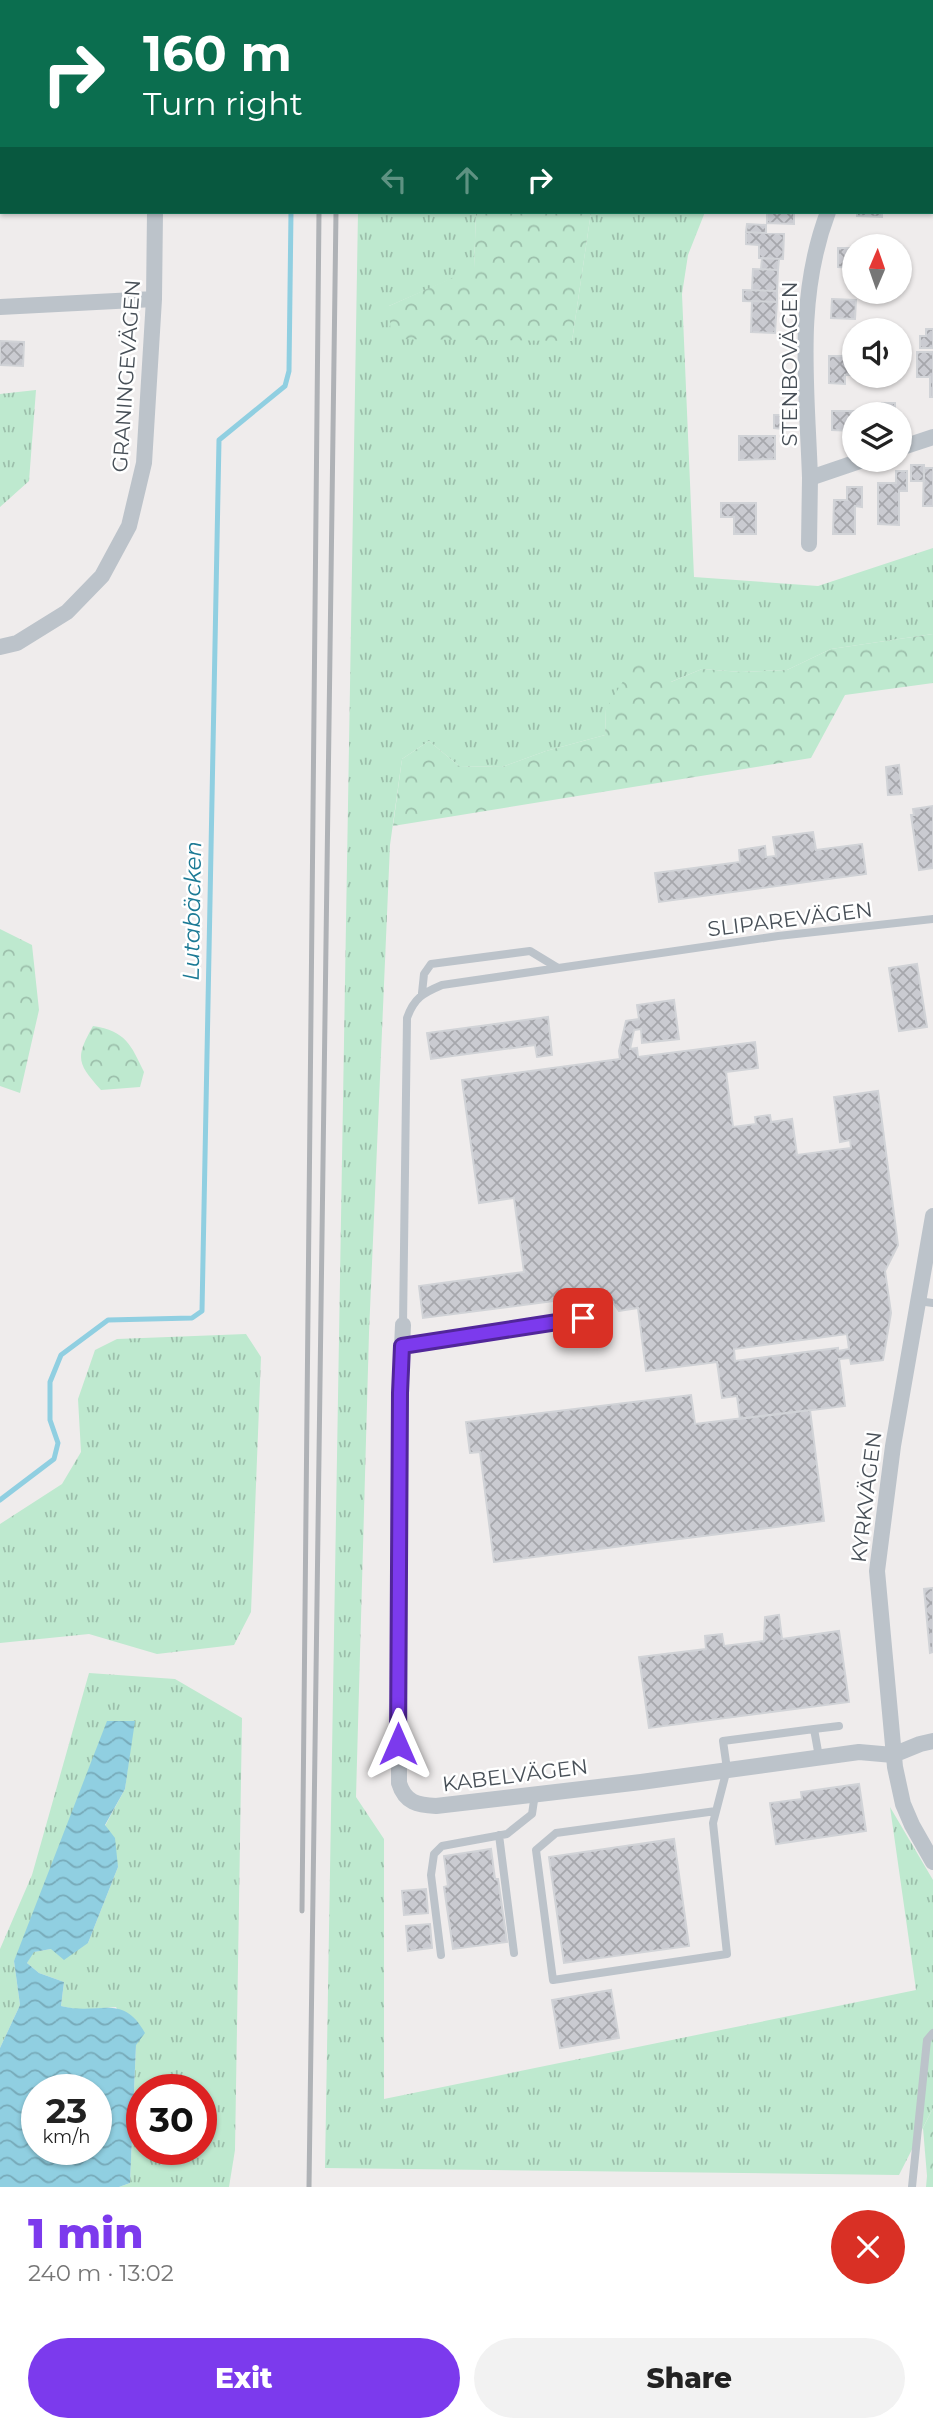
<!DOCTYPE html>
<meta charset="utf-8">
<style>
body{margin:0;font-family:Montserrat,sans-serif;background:#f2f2f2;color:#222;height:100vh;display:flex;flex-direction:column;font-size:26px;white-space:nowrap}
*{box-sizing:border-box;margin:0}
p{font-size:23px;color:#767676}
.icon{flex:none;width:38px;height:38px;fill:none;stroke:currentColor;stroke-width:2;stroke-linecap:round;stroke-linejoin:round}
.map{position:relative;height:2187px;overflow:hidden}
.panel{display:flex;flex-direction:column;background:#fff;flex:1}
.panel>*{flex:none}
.hud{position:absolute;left:0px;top:0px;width:934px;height:214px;box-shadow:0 2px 5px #0004;background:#0b6e4f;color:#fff;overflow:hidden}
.needle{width:46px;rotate:2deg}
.tools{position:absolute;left:842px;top:234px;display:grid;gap:14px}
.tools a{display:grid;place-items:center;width:70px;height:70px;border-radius:50%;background:#fff;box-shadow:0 2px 5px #0004;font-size:35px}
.speed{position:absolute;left:21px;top:2074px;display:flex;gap:14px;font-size:35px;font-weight:700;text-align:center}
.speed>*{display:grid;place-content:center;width:91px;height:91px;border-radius:50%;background:#fff;box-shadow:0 2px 5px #0004;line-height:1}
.speed small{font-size:18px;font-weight:400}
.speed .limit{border:10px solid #d22;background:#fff;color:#111}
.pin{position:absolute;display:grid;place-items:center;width:60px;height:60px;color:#fff;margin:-30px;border-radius:14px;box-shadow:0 4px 10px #0006}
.me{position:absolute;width:77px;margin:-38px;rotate:0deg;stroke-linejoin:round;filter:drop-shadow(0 0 5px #0008)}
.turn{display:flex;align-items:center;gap:24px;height:147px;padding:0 28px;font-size:32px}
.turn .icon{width:91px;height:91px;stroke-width:2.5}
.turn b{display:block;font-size:49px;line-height:60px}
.lanes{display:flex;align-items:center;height:66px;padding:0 28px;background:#0003;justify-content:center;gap:35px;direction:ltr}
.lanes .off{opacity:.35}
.round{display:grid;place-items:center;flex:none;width:74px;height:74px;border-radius:37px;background:#f2f2f2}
.summary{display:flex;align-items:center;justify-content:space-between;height:119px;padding:0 28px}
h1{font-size:42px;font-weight:800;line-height:52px;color:#7c3aed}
.cta{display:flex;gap:14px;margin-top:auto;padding:14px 28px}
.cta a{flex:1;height:80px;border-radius:42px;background:#7c3aed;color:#fff;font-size:28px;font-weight:800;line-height:80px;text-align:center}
.cta a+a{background:#f2f2f2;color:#222}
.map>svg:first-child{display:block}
.grass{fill:url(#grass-tufts);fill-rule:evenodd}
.forest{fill:url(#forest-crowns)}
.water{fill:url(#water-waves);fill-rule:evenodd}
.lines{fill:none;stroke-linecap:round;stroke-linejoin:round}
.stream{stroke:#90cfe1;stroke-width:5}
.building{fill:url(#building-cross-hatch);stroke:#d1d3d7;stroke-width:2;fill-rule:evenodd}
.lane{stroke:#bcc3ca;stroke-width:8}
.street{stroke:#bcc3ca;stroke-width:16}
.rail{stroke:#afb2b6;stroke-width:5}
.route-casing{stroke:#51269a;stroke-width:18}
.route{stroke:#7c3aed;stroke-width:12}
.labels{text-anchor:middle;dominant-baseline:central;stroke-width:5;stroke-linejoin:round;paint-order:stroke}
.street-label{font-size:21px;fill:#474f57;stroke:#fff}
.water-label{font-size:23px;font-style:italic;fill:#1c7a95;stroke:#fff}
</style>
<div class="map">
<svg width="933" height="2187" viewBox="0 0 933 2187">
<defs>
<pattern id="grass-tufts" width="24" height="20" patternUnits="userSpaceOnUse" patternTransform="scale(1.75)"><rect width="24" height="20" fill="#bee9cf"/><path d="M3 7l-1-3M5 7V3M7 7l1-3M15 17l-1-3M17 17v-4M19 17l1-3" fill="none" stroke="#9cbfab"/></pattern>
<pattern id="forest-crowns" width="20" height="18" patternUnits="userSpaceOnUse" patternTransform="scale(1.75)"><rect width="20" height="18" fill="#bee9cf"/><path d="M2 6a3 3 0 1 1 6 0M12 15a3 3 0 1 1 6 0" fill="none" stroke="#9cbfab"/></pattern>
<pattern id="water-waves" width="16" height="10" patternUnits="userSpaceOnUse" patternTransform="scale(1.75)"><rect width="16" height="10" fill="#90cfe1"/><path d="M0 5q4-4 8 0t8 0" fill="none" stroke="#77aab9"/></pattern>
<pattern id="building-cross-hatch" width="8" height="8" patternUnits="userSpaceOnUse" patternTransform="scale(1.75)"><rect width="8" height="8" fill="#cacbd1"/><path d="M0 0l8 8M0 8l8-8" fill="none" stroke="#a6a7ac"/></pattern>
</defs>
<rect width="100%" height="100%" fill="#efecec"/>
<path class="grass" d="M 358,212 L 476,212 L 474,269 L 389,306 L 572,341 L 591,212 L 705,212 L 688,255 L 682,294 L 694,577 L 818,586 L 933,548 L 933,634 L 831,649 L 787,670 L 741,672 L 702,669 L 606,709 L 605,735 L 546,751 L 502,767 L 459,766 L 429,741 L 402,759 L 390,845 L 369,1333 L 356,1797 L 384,1839 L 384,2099 L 916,1990 L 890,1807 L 933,1880 L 933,2108 L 899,2175 L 325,2168 Z
M 36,390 L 29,481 L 0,507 L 0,394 Z
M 246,1334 L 261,1357 L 251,1612 L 234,1645 L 157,1654 L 89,1634 L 0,1643 L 0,1524 L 62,1484 L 81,1452 L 78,1399 L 95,1350 L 117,1339 Z
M 89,1673 L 175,1679 L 242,1718 L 235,2150 L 229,2187 L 119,2187 L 130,2183 L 136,2045 L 116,2007 L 79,2010 L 61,2006 L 64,1982 L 39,1973 L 27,1963 L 33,1952 L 88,1943 L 118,1867 L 105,1826 L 125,1789 L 134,1721 L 14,1961 L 20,2005 L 0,2048 L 0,1949 L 32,1875 ZM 142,2090 L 201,2090 L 201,2149 L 142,2149 Z"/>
<path class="forest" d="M 476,212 L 591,212 L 572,341 L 391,339 L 389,306 L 474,268 Z
M 933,634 L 933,683 L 845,695 L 811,758 L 393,826 L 402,759 L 429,741 L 459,766 L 502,767 L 546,751 L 605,735 L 606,709 L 636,660 L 671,682 L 702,669 L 741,672 L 787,670 L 831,649 Z
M 0,929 L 32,945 L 39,1010 L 20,1093 L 0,1086 Z
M 93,1026 C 126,1031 131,1045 144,1072 L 140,1087 L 101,1090 C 77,1063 75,1058 93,1026 Z
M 933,2108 L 933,2187 L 926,2187 L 927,2176 L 923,2128 Z"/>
<path class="water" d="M 107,1721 L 135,1721 L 125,1789 L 105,1825 L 115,1838 L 118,1867 L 88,1943 L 64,1960 L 51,1949 L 34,1952 L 27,1963 L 39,1973 L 64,1982 L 61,2006 C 100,2016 122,1992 145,2033 L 136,2045 L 130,2183 L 119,2187 L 0,2187 L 0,2048 L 20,2005 L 14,1961 ZM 37,2090 L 96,2090 L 96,2149 L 37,2149 Z"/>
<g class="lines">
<path class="stream" d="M 293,2 L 293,0
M 0,1500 L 54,1459 L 58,1443 L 50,1420 L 50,1382 L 61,1355 L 108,1320 L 192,1318 L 202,1311 L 219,440 L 285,386 L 289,371 L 291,212"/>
</g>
<path class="building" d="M 767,212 L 794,212 L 794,224 L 767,223 Z
M 857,212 L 882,212 L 882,217 L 857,216 Z
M 747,224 L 766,225 L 766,233 L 746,232 Z
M 746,232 L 784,234 L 783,259 L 759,258 L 759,245 L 746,244 Z
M 838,248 L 854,248 L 854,268 L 838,267 Z
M 762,258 L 779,259 L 778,270 L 761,269 Z
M 753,269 L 778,270 L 777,291 L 752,290 Z
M 743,290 L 777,291 L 777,302 L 743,301 Z
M 832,299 L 856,300 L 855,319 L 831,318 Z
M 752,301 L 777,302 L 775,333 L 751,332 Z
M 926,329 L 933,329 L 933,348 L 920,348 L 920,336 L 926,336 Z
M 0,341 L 24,342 L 23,366 L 0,365 Z
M 917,352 L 933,352 L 933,397 L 930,397 L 930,377 L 917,377 Z
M 829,356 L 854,356 L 854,375 L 845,375 L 845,384 L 829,383 Z
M 882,403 L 895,403 L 895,415 L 882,415 Z
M 832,411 L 859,411 L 859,415 L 854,415 L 854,431 L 832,430 Z
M 774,415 L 783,415 L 783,429 L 774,428 Z
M 739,436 L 775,436 L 775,459 L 739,460 Z
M 911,465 L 924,465 L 924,481 L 911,481 Z
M 924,468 L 933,468 L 933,506 L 923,506 Z
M 896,471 L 907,471 L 907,491 L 899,491 L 899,525 L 878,524 L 878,483 L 896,483 Z
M 847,487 L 862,487 L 862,507 L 855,506 L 855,534 L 833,534 L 834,500 L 847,500 Z
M 721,503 L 756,503 L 756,534 L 734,534 L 734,517 L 721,517 Z
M 899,765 L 902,794 L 888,795 L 886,767 Z
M 933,806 L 933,868 L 919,870 L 911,815 L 914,815 L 913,809 Z
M 813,832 L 816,850 L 862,844 L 866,874 L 659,902 L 655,873 L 740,862 L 739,850 L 765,846 L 766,857 L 776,856 L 773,837 Z
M 917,964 L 927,1027 L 899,1031 L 889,968 Z
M 674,1000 L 679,1039 L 642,1043 L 641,1029 L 634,1030 L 630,1049 L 637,1048 L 638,1057 L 755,1042 L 758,1068 L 726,1072 L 733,1127 L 756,1124 L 755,1117 L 770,1115 L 771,1122 L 792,1119 L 797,1155 L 851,1148 L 850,1140 L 840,1142 L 834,1097 L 878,1091 L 898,1245 L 885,1271 L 891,1313 L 883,1360 L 851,1364 L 850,1358 L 839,1359 L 845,1406 L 740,1419 L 737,1396 L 722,1398 L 717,1362 L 646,1371 L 638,1308 L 619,1311 L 607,1294 L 423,1318 L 419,1286 L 524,1272 L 514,1198 L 479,1203 L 462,1080 L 620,1059 L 619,1051 L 626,1021 L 639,1019 L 637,1005 ZM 847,1334 L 849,1349 L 838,1351 L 838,1348 L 735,1361 L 734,1349 Z
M 548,1017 L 552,1055 L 537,1057 L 535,1045 L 431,1059 L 427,1033 Z
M 691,1395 L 695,1424 L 810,1410 L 824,1521 L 494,1562 L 480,1452 L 470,1453 L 466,1422 Z
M 933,1588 L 933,1652 L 930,1653 L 924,1589 Z
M 779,1615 L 782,1639 L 839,1631 L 849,1702 L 649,1728 L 639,1657 L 706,1649 L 705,1636 L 722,1634 L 724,1646 L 764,1641 L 765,1617 Z
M 859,1784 L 866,1831 L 776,1844 L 770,1803 L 802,1799 L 801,1792 Z
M 674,1839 L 689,1946 L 564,1963 L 549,1857 Z
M 491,1849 L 495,1879 L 498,1879 L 507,1942 L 453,1949 L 444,1887 L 448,1886 L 444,1856 Z
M 426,1889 L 428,1913 L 404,1915 L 402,1891 Z
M 430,1924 L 432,1948 L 408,1951 L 406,1926 Z
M 611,1990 L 619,2038 L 560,2048 L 552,2000 Z"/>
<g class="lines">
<path class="lane" d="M 422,993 L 424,974 L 431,964 L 530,951 L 558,968
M 918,1301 L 933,1303
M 403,1325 L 407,1018 C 414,998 423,993 442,985 L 778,936 L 933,919
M 402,1346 L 583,1319
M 814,1729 L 839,1726
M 716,1811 L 556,1833 L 536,1850 L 553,1980 L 727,1954 L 713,1823 L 727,1769 L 723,1741 L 814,1729 L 819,1757
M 499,1835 L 514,1953
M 441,1955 L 431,1875 L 434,1854 L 442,1846 L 507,1834 L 532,1814 L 535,1794
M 912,2187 L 927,2040 L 933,2033"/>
<path class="street" d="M 157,2 L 157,0
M 912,2 L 913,0
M 0,307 L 154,299
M 900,448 L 933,437
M 810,478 C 807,387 795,299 828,212
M 809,544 L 810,478 L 863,460
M 0,647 L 17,643 L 67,612 L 102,576 L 129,526 L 144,463 L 154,299 L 155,212
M 933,1216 L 893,1446 L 877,1571 L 895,1767 L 903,1804 L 912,1825 L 933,1862
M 403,1325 L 400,1393 L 399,1783 C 405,1803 418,1805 436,1806 L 641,1782 L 859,1752 L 893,1755 L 920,1744 L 933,1741"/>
<path class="rail" d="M 321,2 L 321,0
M 338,2 L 338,0
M 302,1911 L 319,212
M 309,2187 L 336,212"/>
</g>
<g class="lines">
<g class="route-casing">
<path id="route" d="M 398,1744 L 400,1393 L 402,1346 L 583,1318"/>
</g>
<use href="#route" class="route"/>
</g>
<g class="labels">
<g class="street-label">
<text transform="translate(789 364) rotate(-90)">STENBOVÄGEN</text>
<text transform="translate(126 376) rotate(-86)">GRANINGEVÄGEN</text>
<text transform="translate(790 919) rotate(-7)">SLIPAREVÄGEN</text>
<text transform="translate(866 1497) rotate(-83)">KYRKVÄGEN</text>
<text transform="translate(515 1775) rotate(-7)">KABELVÄGEN</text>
</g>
<g class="water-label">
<text transform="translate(192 911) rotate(-89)">Lutabäcken</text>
</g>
</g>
</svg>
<div class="tools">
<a><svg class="needle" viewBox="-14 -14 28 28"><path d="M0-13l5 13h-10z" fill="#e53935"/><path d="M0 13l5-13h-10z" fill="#767676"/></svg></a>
<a><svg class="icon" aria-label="sound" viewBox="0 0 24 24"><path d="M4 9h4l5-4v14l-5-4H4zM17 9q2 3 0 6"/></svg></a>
<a><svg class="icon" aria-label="layers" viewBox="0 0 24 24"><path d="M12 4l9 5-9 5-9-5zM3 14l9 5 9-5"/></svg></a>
</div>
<div class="speed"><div>23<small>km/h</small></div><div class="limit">30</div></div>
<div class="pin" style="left:583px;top:1318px;background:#d93025"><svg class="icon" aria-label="arrive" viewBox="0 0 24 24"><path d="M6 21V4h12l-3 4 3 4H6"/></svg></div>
<svg class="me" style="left:398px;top:1744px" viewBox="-20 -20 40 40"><path d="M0-17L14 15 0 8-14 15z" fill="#7c3aed" stroke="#fff" stroke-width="4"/></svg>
<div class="hud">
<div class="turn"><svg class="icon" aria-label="right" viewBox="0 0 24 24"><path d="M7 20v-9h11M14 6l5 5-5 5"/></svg><div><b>160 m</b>Turn right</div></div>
<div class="lanes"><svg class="icon off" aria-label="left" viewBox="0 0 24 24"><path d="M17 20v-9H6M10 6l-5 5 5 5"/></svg><svg class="icon off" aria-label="ahead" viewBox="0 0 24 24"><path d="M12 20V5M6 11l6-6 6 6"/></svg><svg class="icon" aria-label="right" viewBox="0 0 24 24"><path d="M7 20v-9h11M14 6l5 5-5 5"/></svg></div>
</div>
</div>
<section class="panel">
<div class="summary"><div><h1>1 min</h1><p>240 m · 13:02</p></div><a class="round" style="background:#d93025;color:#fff"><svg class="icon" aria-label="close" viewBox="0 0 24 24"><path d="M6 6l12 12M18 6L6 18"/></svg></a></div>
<div class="cta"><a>Exit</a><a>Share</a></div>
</section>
